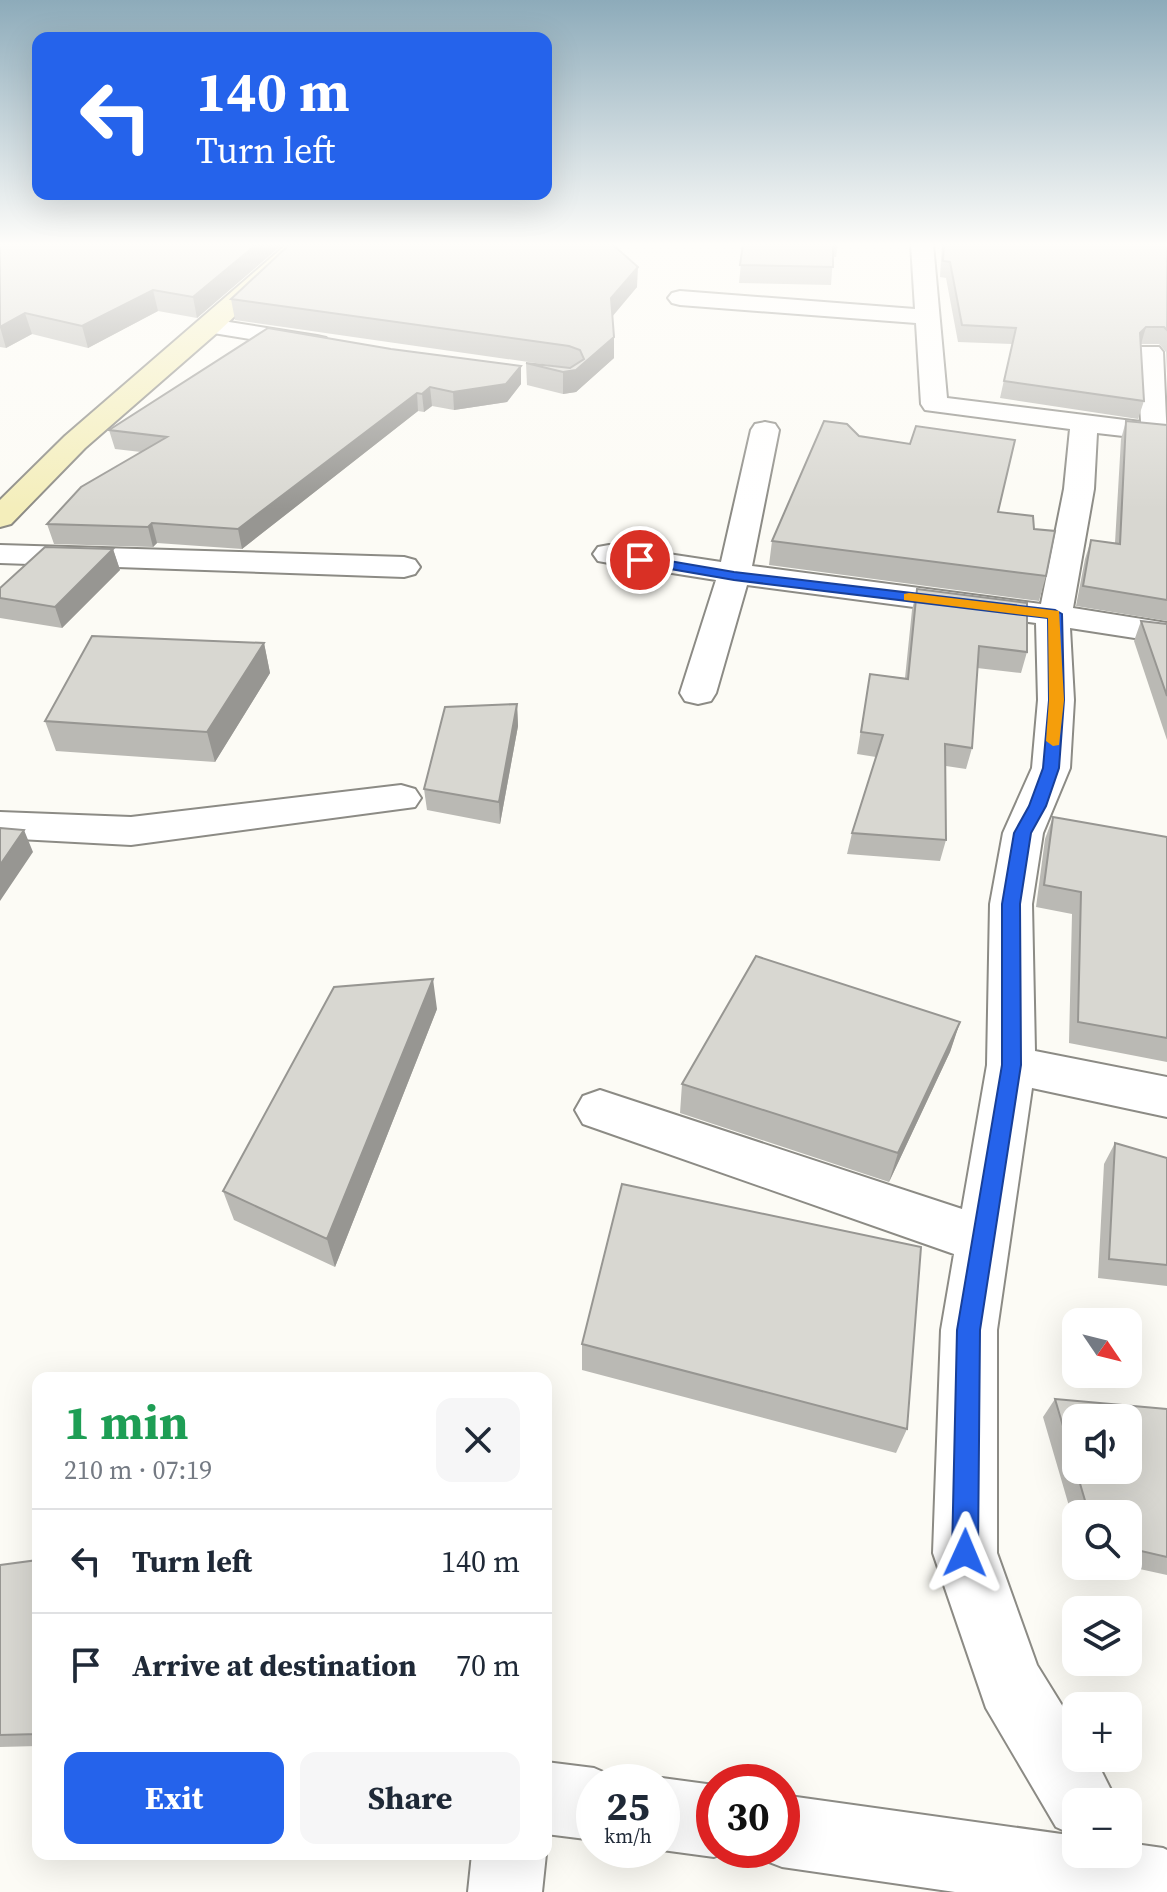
<!DOCTYPE html>
<meta charset="utf-8">
<style>
body{margin:0;font-family:"Source Serif 4",serif;background:#f6f6f7;color:#1f2937;height:100vh;display:flex;flex-direction:column;font-size:30px;white-space:nowrap}
*{box-sizing:border-box;margin:0}
p{font-size:26px;color:#747a83}
.icon{flex:none;width:44px;height:44px;fill:none;stroke:currentColor;stroke-width:2;stroke-linecap:round;stroke-linejoin:round}
.map{position:relative;flex:1;overflow:hidden}
.side{position:absolute;left:32px;top:1372px;width:520px;height:488px;display:flex;flex-direction:column;background:#fff;border-radius:16px;box-shadow:0 8px 32px #0002}
.side>*{flex:none}
.top-card{position:absolute;left:32px;top:32px;width:520px;height:168px;border-radius:16px;box-shadow:0 8px 32px #0002;background:#2563eb;color:#fff;overflow:hidden}
.needle{width:52px;rotate:125deg}
.buttons{position:absolute;left:1062px;top:1308px;display:grid;gap:16px}
.buttons a{display:grid;place-items:center;width:80px;height:80px;border-radius:16px;background:#fff;box-shadow:0 8px 32px #0002;font-size:40px}
.speed{position:absolute;left:576px;top:1764px;display:flex;gap:16px;font-size:40px;font-weight:700;text-align:center}
.speed>*{display:grid;place-content:center;width:104px;height:104px;border-radius:50%;background:#fff;box-shadow:0 8px 32px #0002;line-height:1}
.speed small{font-size:20px;font-weight:400}
.speed .limit{border:12px solid #d22;background:#fff;color:#111}
.pin{position:absolute;display:grid;place-items:center;width:68px;height:68px;color:#fff;margin:-34px;border:4px solid #fff;border-radius:50%;box-shadow:0 2px 8px #0007}
.me{position:absolute;width:88px;margin:-44px;rotate:1deg;stroke-linejoin:round;filter:drop-shadow(0 0 6px #0008)}
.turn{display:flex;align-items:center;gap:28px;height:168px;padding:0 32px;font-size:36px}
.turn .icon{width:104px;height:104px;stroke-width:2.5}
.turn b{display:block;font-size:56px;line-height:68px}
.round{display:grid;place-items:center;flex:none;width:84px;height:84px;border-radius:16px;background:#f6f6f7}
.summary{display:flex;align-items:center;justify-content:space-between;height:136px;padding:0 32px}
h1{font-size:48px;font-weight:700;line-height:60px;color:#1e9e55}
.cta{display:flex;gap:16px;margin-top:auto;padding:16px 32px}
.cta a{flex:1;height:92px;border-radius:16px;background:#2563eb;color:#fff;font-size:32px;font-weight:700;line-height:92px;text-align:center}
.cta a+a{background:#f6f6f7;color:#1f2937}
ul{padding:0;list-style:none}
li{display:flex;align-items:center;gap:24px;height:104px;padding:0 32px;border-top:2px solid #e0e1e3}
li div{flex:1}
li b{display:block;font-size:30px}
li em{font-style:normal}
.map>svg:first-child{display:block}
.lines{fill:none;stroke-linecap:round;stroke-linejoin:round}
.minor-casing{stroke:#8c8b85;stroke-width:4}
.secondary-casing{stroke:#8c8b85;stroke-width:4}
.minor{fill:#fff;fill-rule:evenodd}
.secondary{fill:#f4eebb;fill-rule:evenodd}
.wall{fill:#bab9b4}
.shaded-wall{fill:#979692}
.building{fill:#d8d7d1;stroke:#979692;stroke-width:2;fill-rule:evenodd}
.route{fill:#2563eb;stroke:#184099;stroke-width:2}
.slow{fill:#f59e0b}
</style>
<div class="map">
<svg width="1167" height="1892" viewBox="0 0 1167 1892">
<rect width="100%" height="100%" fill="#fcfbf5"/>
<g class="lines">
<g class="minor-casing">
<path id="minor" d="M 911,244 L 933,244 L 947,398 L 1141,422 L 1137,352 L 1141,347 L 1159,347 L 1163,352 L 1167,441 L 1097,433 L 1094,489 L 1073,608 L 1167,623 L 1167,643 L 1070,628 L 1074,700 L 1070,768 L 1043,833 L 1032,904 L 1035,1051 L 1167,1077 L 1167,1117 L 1032,1088 L 997,1330 L 997,1553 L 1037,1665 L 1076,1728 L 1076,1758 L 1095,1758 L 1117,1802 L 1076,1802 L 1076,1836 L 1056,1827 L 986,1708 L 933,1553 L 941,1330 L 954,1254 L 583,1124 L 575,1110 L 583,1096 L 600,1090 L 962,1209 L 987,1065 L 990,904 L 1003,833 L 1032,768 L 1038,700 L 1036,623 L 747,585 L 716,693 L 711,701 L 698,704 L 685,701 L 680,693 L 716,580 L 609,563 L 598,561 L 593,554 L 598,547 L 609,545 L 721,562 L 751,430 L 755,424 L 765,422 L 775,424 L 779,430 L 752,566 L 1041,604 L 1064,489 L 1070,429 L 925,410 L 921,404 L 916,323 L 680,305 L 672,303 L 668,298 L 672,293 L 680,291 L 915,309 Z
M 210,319 L 317,336 L 326,338 L 329,343 L 326,348 L 317,350 L 201,331 L 198,326 L 201,321 Z
M 0,545 L 404,557 L 415,560 L 420,567 L 415,574 L 404,577 L 0,563 Z
M 401,785 L 415,789 L 421,798 L 415,807 L 131,845 L 0,838 L 0,812 L 131,817 Z
M 546,1762 L 594,1768 L 619,1779 L 621,1782 L 594,1782 L 594,1840 L 546,1834 Z
M 662,1778 L 714,1785 L 714,1850 L 731,1850 L 714,1857 L 662,1850 L 662,1782 L 653,1782 Z
M 782,1795 L 1076,1836 L 1076,1854 L 1128,1854 L 1128,1843 L 1163,1848 L 1167,1850 L 1167,1892 L 955,1892 L 782,1867 L 756,1857 L 754,1850 L 782,1850 Z
M 472,1854 L 546,1854 L 542,1892 L 468,1892 Z"/>
</g>
<g class="secondary-casing">
<path id="secondary" d="M 287,244 L 311,244 L 218,332 L 85,448 L 11,524 L 0,527 L 0,500 L 65,436 Z"/>
</g>
<use href="#minor" class="minor"/>
<use href="#secondary" class="secondary"/>
</g>
<path class="wall" d="M 0,244 L 283,244 L 197,318 L 158,311 L 88,348 L 32,334 L 6,348 L 0,347 Z
M 743,244 L 838,244 L 836,257 L 833,257 L 831,285 L 739,283 Z
M 942,244 L 1167,244 L 1167,374 L 1166,352 L 1159,344 L 1141,344 L 1144,401 L 1138,419 L 1000,398 L 1012,344 L 958,342 L 946,278 L 940,277 Z
M 637,287 L 612,317 L 614,337 L 614,358 L 576,392 L 563,394 L 527,385 L 526,363 L 556,366 L 235,320 L 231,299 Z
M 268,328 L 521,384 L 507,402 L 454,410 L 432,406 L 424,412 L 418,411 L 242,549 L 157,543 L 153,547 L 54,544 L 47,524 L 141,452 L 115,449 L 109,430 Z
M 1126,421 L 1167,425 L 1167,621 L 1076,606 L 1085,559 L 1091,540 L 1115,543 L 1121,439 Z
M 859,436 L 998,512 L 1034,529 L 1046,576 L 1039,601 L 769,565 L 772,541 Z
M 113,549 L 120,570 L 62,628 L 0,618 L 0,588 Z
M 917,589 L 1027,652 L 1021,673 L 977,668 L 972,748 L 966,769 L 946,766 L 946,840 L 940,861 L 847,854 L 852,833 L 876,757 L 857,754 L 870,674 L 905,678 L 912,610 Z
M 1141,621 L 1167,624 L 1167,740 L 1134,641 Z
M 264,643 L 270,673 L 215,762 L 56,751 L 45,721 Z
M 517,704 L 518,726 L 500,824 L 427,810 L 424,789 Z
M 1053,817 L 1167,837 L 1167,1062 L 1069,1043 L 1072,914 L 1036,907 L 1045,839 Z
M 437,1009 L 335,1267 L 234,1220 L 223,1191 Z
M 960,1022 L 950,1052 L 889,1182 L 680,1113 L 682,1084 Z
M 1115,1143 L 1167,1158 L 1167,1286 L 1098,1278 L 1104,1164 Z
M 582,1344 L 907,1429 L 896,1453 L 582,1370 Z
M 1055,1399 L 1167,1409 L 1167,1575 L 1126,1566 L 1128,1566 L 1128,1514 L 1076,1514 L 1076,1530 L 1043,1417 Z
M 38,1560 L 38,1746 L 0,1747 L 0,1565 Z"/>
<path class="shaded-wall" d="M 257,244 L 283,244 L 197,318 L 193,297 Z
M 638,267 L 637,287 L 610,319 L 611,298 Z
M 153,290 L 158,311 L 88,348 L 82,326 Z
M 25,313 L 32,334 L 6,348 L 0,327 Z
M 1146,327 L 1141,344 L 1140,333 Z
M 614,337 L 614,358 L 576,392 L 563,394 L 563,372 L 576,370 Z
M 521,366 L 521,384 L 507,402 L 454,410 L 453,392 Z
M 430,387 L 432,406 L 424,412 L 422,394 Z
M 417,393 L 418,411 L 242,549 L 238,529 Z
M 152,523 L 157,543 L 153,547 L 148,527 Z
M 113,549 L 120,570 L 62,628 L 55,607 Z
M 264,643 L 270,673 L 215,762 L 207,732 Z
M 517,704 L 518,726 L 500,824 L 499,802 Z
M 24,830 L 33,852 L 0,901 L 0,865 Z
M 433,979 L 437,1009 L 335,1267 L 327,1239 Z
M 960,1022 L 950,1052 L 889,1182 L 898,1153 Z"/>
<path class="building" d="M 0,244 L 257,244 L 193,297 L 153,290 L 82,326 L 25,313 L 0,327 Z
M 290,244 L 612,244 L 638,267 L 611,298 L 614,337 L 576,370 L 563,372 L 526,363 L 570,368 L 584,359 L 580,350 L 569,346 L 231,299 Z
M 743,244 L 833,244 L 833,267 L 740,265 Z
M 944,244 L 1167,244 L 1167,330 L 1164,327 L 1146,327 L 1140,333 L 1144,401 L 1004,381 L 1016,328 L 962,325 L 950,262 L 943,261 Z
M 268,328 L 391,349 L 521,366 L 506,384 L 453,392 L 430,387 L 422,394 L 417,393 L 238,529 L 152,523 L 148,527 L 47,524 L 81,487 L 167,437 L 109,430 Z
M 824,421 L 847,424 L 859,436 L 910,444 L 916,426 L 1015,440 L 998,512 L 1033,516 L 1034,529 L 1055,531 L 1046,576 L 772,541 Z
M 1126,421 L 1167,425 L 1167,600 L 1083,586 L 1091,540 L 1120,544 Z
M 45,547 L 113,549 L 55,607 L 0,598 L 0,588 Z
M 917,589 L 1027,603 L 1027,652 L 979,646 L 972,748 L 945,744 L 946,840 L 852,833 L 883,735 L 861,732 L 870,674 L 908,679 Z
M 1141,621 L 1167,624 L 1167,696 Z
M 92,636 L 264,643 L 207,732 L 45,721 Z
M 517,704 L 499,802 L 424,789 L 445,707 Z
M 1053,817 L 1167,837 L 1167,1038 L 1078,1022 L 1081,892 L 1044,885 Z
M 0,828 L 24,830 L 0,865 Z
M 756,956 L 960,1022 L 898,1153 L 682,1084 Z
M 433,979 L 327,1239 L 223,1191 L 334,987 Z
M 1115,1143 L 1167,1158 L 1167,1265 L 1109,1259 Z
M 622,1184 L 921,1247 L 907,1429 L 582,1344 Z
M 1055,1399 L 1167,1409 L 1167,1557 L 1128,1548 L 1128,1514 L 1089,1514 ZM 1076,1418 L 1128,1418 L 1128,1470 L 1076,1470 Z
M 38,1560 L 38,1734 L 0,1735 L 0,1565 Z"/>
<linearGradient id="sky" x2="0" y2="1"><stop stop-color="#8dabba"/><stop offset="0.48" stop-color="#fefdfa"/><stop offset="1" stop-color="#fefdfa" stop-opacity="0"/></linearGradient>
<rect width="1167" height="509" fill="url(#sky)"/>
<path class="route" d="M 640,556 L 734,572 L 1055,610 L 1062,614 L 1064,700 L 1059,768 L 1046,806 L 1031,833 L 1020,904 L 1021,1065 L 980,1330 L 978,1553 L 974,1562 L 965,1566 L 956,1562 L 952,1553 L 957,1330 L 1002,1065 L 1002,904 L 1014,833 L 1029,806 L 1043,768 L 1049,700 L 1048,618 L 734,580 L 636,563 L 634,560 Z"/>
<path class="slow" d="M 909,593 L 1059,611 L 1064,700 L 1059,745 L 1053,746 L 1046,741 L 1049,700 L 1048,618 L 904,600 L 904,594 Z"/>
</svg>
<div class="buttons">
<a><svg class="needle" viewBox="-14 -14 28 28"><path d="M0-13l5 13h-10z" fill="#e53935"/><path d="M0 13l5-13h-10z" fill="#747a83"/></svg></a>
<a><svg class="icon" aria-label="sound" viewBox="0 0 24 24"><path d="M4 9h4l5-4v14l-5-4H4zM17 9q2 3 0 6"/></svg></a>
<a><svg class="icon" aria-label="search" viewBox="0 0 24 24"><circle cx="10" cy="10" r="6"/><path d="M15 15l6 6"/></svg></a>
<a><svg class="icon" aria-label="layers" viewBox="0 0 24 24"><path d="M12 4l9 5-9 5-9-5zM3 14l9 5 9-5"/></svg></a>
<a>+</a>
<a>−</a>
</div>
<div class="speed"><div>25<small>km/h</small></div><div class="limit">30</div></div>
<div class="pin" style="left:640px;top:560px;background:#d93025"><svg class="icon" aria-label="arrive" viewBox="0 0 24 24"><path d="M6 21V4h12l-3 4 3 4H6"/></svg></div>
<svg class="me" style="left:965px;top:1553px" viewBox="-20 -20 40 40"><path d="M0-17L14 15 0 8-14 15z" fill="#2563eb" stroke="#fff" stroke-width="4"/></svg>
<div class="top-card">
<div class="turn"><svg class="icon" aria-label="left" viewBox="0 0 24 24"><path d="M17 20v-9H6M10 6l-5 5 5 5"/></svg><div><b>140 m</b>Turn left</div></div>
</div>
<section class="side">
<div class="summary"><div><h1>1 min</h1><p>210 m · 07:19</p></div><a class="round"><svg class="icon" aria-label="close" viewBox="0 0 24 24"><path d="M6 6l12 12M18 6L6 18"/></svg></a></div>
<ul>
<li><svg class="icon" aria-label="left" viewBox="0 0 24 24"><path d="M17 20v-9H6M10 6l-5 5 5 5"/></svg><div><b>Turn left</b></div><em>140 m</em></li>
<li><svg class="icon" aria-label="arrive" viewBox="0 0 24 24"><path d="M6 21V4h12l-3 4 3 4H6"/></svg><div><b>Arrive at destination</b></div><em>70 m</em></li>
</ul>
<div class="cta"><a>Exit</a><a>Share</a></div>
</section>
</div>
